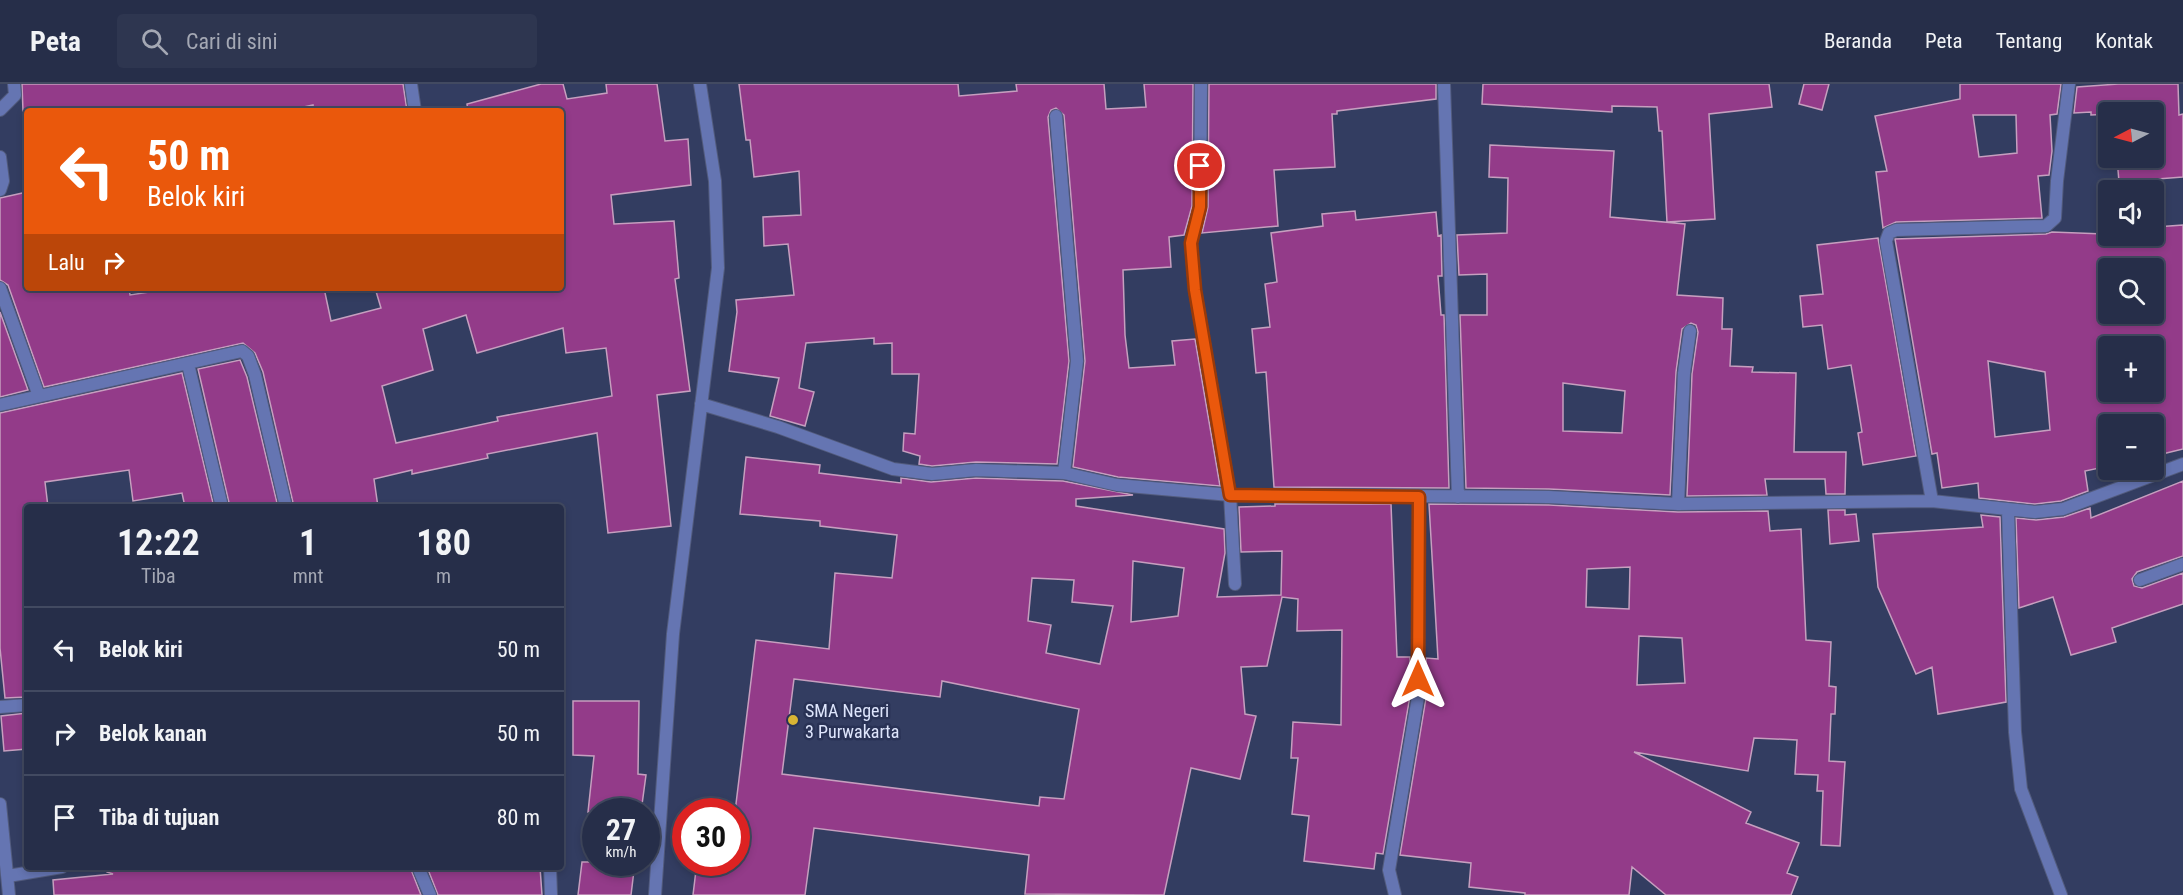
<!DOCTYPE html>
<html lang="id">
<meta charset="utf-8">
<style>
body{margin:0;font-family:"Roboto Condensed",sans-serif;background:#2e3650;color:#f1f3f6;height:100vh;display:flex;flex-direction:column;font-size:22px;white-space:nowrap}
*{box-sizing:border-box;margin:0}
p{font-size:20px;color:#a4a8b4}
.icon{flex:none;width:33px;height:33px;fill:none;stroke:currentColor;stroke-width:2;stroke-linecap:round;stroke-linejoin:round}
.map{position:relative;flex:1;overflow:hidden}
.sheet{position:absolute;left:24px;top:420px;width:540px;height:366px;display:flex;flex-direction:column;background:#262e49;border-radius:6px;box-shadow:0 3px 9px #0003,0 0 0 2px #424a61}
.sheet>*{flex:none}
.top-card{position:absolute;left:24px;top:24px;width:540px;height:183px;border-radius:6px;box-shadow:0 3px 9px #0003,0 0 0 2px #424a61;background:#ea580c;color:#fff;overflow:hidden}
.needle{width:39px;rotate:264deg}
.buttons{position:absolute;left:2098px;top:18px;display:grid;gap:12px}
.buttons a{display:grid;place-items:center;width:66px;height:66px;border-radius:6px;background:#262e49;box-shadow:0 3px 9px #0003,0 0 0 2px #424a61;font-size:30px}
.speed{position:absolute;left:582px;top:714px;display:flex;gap:12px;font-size:30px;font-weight:700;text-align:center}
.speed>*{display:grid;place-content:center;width:78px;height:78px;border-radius:50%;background:#262e49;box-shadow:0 3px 9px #0003,0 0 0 2px #424a61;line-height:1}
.speed small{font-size:15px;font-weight:400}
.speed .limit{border:9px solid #d22;background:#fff;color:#111}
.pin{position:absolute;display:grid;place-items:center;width:51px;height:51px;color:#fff;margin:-26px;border:3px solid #fff;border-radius:50%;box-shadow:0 2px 6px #0007}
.me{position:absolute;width:66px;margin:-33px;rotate:0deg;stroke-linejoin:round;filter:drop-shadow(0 0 4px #0008)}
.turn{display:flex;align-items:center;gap:21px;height:126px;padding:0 24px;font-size:27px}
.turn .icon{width:78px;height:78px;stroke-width:2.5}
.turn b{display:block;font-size:42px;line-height:51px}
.then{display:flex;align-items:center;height:57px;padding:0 24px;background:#0003;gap:12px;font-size:22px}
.eta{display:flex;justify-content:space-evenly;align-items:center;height:102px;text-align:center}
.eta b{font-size:36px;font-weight:700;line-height:42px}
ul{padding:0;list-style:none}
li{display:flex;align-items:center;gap:18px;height:84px;padding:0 24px;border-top:2px solid #424a61}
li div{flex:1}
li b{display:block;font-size:22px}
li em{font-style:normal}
header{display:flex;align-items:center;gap:36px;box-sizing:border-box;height:84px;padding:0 30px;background:#262e49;border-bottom:2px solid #424a61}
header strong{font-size:28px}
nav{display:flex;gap:33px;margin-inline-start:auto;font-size:21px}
.search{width:420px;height:54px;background:#2e3650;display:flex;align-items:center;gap:15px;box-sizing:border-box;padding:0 21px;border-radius:6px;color:#a4a8b4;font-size:22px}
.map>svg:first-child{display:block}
.building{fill:#933b89;stroke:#c69fbf;stroke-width:1.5;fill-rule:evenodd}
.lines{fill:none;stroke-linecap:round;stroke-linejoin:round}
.minor-casing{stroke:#525b7d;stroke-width:14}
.minor{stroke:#6575b2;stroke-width:12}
.route-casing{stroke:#983908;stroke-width:15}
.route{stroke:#ea580c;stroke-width:10}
.poi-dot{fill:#d8b434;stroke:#293255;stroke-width:2}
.labels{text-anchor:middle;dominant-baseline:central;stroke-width:5;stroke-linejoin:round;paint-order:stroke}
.poi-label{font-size:18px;fill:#dee5fc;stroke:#293255;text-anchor:start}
</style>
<header>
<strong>Peta</strong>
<div class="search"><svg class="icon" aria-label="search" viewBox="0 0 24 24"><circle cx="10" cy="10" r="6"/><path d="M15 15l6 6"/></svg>Cari di sini</div>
<nav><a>Beranda</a><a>Peta</a><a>Tentang</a><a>Kontak</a></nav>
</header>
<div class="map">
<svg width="2183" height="811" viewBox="0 0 2183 811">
<rect width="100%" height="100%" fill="#333d61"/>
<path class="building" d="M 22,0 L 403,0 L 407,27 L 314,27 L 313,21 L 286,27 L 23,27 Z
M 541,0 L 563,0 L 567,15 L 607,9 L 606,0 L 657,0 L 665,57 L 688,55 L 691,101 L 611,111 L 614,140 L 674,137 L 679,194 L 675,195 L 690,307 L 657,311 L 671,442 L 608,449 L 597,349 L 487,370 L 488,374 L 412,390 L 412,386 L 374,395 L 378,423 L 294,423 L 263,288 L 255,269 L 243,259 L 44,303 L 8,201 L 0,196 L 0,114 L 27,108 L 27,204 L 129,204 L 130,211 L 176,204 L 324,204 L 331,237 L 381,224 L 375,204 L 561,204 L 561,27 L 468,27 L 467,20 ZM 466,231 L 477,269 L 563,244 L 566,269 L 606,264 L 612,312 L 497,333 L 498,337 L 396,359 L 382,302 L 433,286 L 423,245 Z
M 739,0 L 958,0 L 959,12 L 1017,7 L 1016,0 L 1104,0 L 1106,25 L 1146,23 L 1144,0 L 1193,0 L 1192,122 L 1184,151 L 1169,153 L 1171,183 L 1123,186 L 1125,251 L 1129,284 L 1175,281 L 1172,257 L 1195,255 L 1220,402 L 1118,393 L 1073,383 L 1085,277 L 1064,31 L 1056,24 L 1051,26 L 1048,33 L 1069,277 L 1057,380 L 976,378 L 932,382 L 919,380 L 920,372 L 903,367 L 904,349 L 915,350 L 919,290 L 892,290 L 892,259 L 874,260 L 874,254 L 806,259 L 799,304 L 814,308 L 805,342 L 770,332 L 779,294 L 729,287 L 737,228 L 736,216 L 794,211 L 788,160 L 764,162 L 763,133 L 801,131 L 799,87 L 754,93 L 750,56 L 746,56 Z
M 1209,0 L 1436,0 L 1436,15 L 1337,27 L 1337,30 L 1332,30 L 1335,83 L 1274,86 L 1278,142 L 1202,149 L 1208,123 Z
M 1483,0 L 1769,0 L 1772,23 L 1709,30 L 1715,135 L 1667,138 L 1662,47 L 1659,47 L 1657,23 L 1612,22 L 1612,28 L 1482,20 Z
M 1804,0 L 1829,0 L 1822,26 L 1799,20 Z
M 1960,0 L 2061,0 L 2057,30 L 2050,31 L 2052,67 L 2049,91 L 2038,92 L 2042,134 L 1896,138 L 1883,144 L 1876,88 L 1887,87 L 1875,32 L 1960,15 ZM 1973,31 L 2016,31 L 2017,69 L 1979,73 Z
M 2118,0 L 2178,0 L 2179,31 L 2183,30 L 2183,93 L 2119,98 L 2117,74 L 2154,74 L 2154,28 L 2091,31 L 2091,28 L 2074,29 L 2077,3 Z
M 1490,61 L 1614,67 L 1610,133 L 1685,140 L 1677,211 L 1723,214 L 1722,245 L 1732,245 L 1730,282 L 1753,283 L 1752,288 L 1796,289 L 1794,368 L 1846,368 L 1845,410 L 1826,410 L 1825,395 L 1765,395 L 1767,411 L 1687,412 L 1692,290 L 1698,248 L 1696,241 L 1691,239 L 1682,245 L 1676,288 L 1670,411 L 1549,405 L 1466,404 L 1460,231 L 1487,231 L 1487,190 L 1459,191 L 1457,151 L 1507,149 L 1508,94 L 1489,93 ZM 1563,299 L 1625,307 L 1622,349 L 1563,347 Z
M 1355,127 L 1356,136 L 1436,128 L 1438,152 L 1441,151 L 1442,192 L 1438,192 L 1441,231 L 1444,231 L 1449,404 L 1274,403 L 1266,288 L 1256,289 L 1252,245 L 1270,243 L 1265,200 L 1277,198 L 1271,149 L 1323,142 L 1322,130 Z
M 2183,141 L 2183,365 L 2154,372 L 2154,340 L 2109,340 L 2109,382 L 2085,387 L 2088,407 L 2061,417 L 2035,420 L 1979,414 L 1978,399 L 1942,404 L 1937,369 L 1932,370 L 1895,155 L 2046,150 L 2052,148 L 2156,152 L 2156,143 ZM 2109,184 L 2158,184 L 2161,235 L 2109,232 ZM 2109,262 L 2154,262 L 2154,308 L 2109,308 ZM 1988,277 L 2045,288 L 2050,346 L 1995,353 Z
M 1878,154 L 1916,372 L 1863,381 L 1858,349 L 1862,348 L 1851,281 L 1828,285 L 1822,241 L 1803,243 L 1800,212 L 1823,210 L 1817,161 Z
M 0,228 L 28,306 L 0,313 Z
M 240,276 L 247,293 L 278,423 L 230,423 L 198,285 Z
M 182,289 L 214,423 L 185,423 L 182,409 L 133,417 L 129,386 L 45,398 L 48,423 L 27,423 L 27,613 L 5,614 L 0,564 L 0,329 Z
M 746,373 L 820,381 L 819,389 L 901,399 L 901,394 L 931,398 L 976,394 L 1063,397 L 1133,411 L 1076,415 L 1076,422 L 1224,445 L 1225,469 L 1217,513 L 1281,511 L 1282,467 L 1241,468 L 1239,423 L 1275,422 L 1275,420 L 1391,420 L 1397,573 L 1410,573 L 1410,612 L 1383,770 L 1376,769 L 1374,785 L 1304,777 L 1309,732 L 1292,730 L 1298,674 L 1291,674 L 1293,638 L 1341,641 L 1342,546 L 1297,547 L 1298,515 L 1282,513 L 1267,582 L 1241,583 L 1245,630 L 1256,632 L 1240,695 L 1191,684 L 1164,811 L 1025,810 L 1029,771 L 814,744 L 805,811 L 693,811 L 697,778 L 736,778 L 735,728 L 756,556 L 829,565 L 835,489 L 892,494 L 897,451 L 820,442 L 820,437 L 740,430 ZM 1133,477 L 1184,484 L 1178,532 L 1131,538 ZM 1032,494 L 1074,496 L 1072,518 L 1113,522 L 1100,580 L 1046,569 L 1051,541 L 1028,537 ZM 794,595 L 940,613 L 942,597 L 1079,625 L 1064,715 L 1040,713 L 1039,722 L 782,690 Z
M 2183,397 L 2183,472 L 2137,488 L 2132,495 L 2134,502 L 2142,504 L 2183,489 L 2183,520 L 2112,544 L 2116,558 L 2071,571 L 2053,513 L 2019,524 L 2016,434 L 2036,436 L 2064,433 L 2090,424 L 2091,434 Z
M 1429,420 L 1549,421 L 1678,428 L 1768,427 L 1770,447 L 1801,445 L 1806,556 L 1831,558 L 1829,602 L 1836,603 L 1835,630 L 1831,630 L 1829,677 L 1845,678 L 1840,762 L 1821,761 L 1823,707 L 1817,707 L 1818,691 L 1795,690 L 1797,656 L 1754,654 L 1748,687 L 1634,668 L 1751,728 L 1746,739 L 1799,759 L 1787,789 L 1798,793 L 1791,811 L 1666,811 L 1632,783 L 1629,811 L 1525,811 L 1525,809 L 1469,803 L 1471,779 L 1400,771 L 1426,614 L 1426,574 L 1438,575 ZM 1630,483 L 1629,525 L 1586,523 L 1587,485 ZM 1639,552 L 1682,554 L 1685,599 L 1637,601 Z
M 1828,426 L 1845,426 L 1845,431 L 1856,430 L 1859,457 L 1830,460 Z
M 1981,431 L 2000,433 L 2006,618 L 1938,630 L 1932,583 L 1916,590 L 1878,503 L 1873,450 L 1983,443 Z
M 573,617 L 639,617 L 638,690 L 646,691 L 641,728 L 588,728 L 594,672 L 573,671 Z
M 27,629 L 27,665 L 4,667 L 1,632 Z
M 582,778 L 635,778 L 631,811 L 578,811 Z
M 108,783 L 410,783 L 421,811 L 54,811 L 53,796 L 113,790 L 107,788 Z
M 427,783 L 540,783 L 542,811 L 438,811 Z"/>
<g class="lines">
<g class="minor-casing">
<path id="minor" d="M 411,0 L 415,27
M 1201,0 L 1200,123 L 1191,159 L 1195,206 L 1230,411 L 1235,500
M 1444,0 L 1458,413
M 0,26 L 15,11 L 14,0
M 1056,32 L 1077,277 L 1064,389
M 0,73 L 3,97 L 0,106
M 0,204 L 39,312
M 188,280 L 222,423
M 701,320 L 778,343 L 893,385 L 932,390 L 976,386 L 1064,389 L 1117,401 L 1230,411 L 1549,413 L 1678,420 L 1932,417 L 2035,428 L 2063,425 L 2183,380
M 0,321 L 242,267 L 248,272 L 255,291 L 286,423
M 1932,417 L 1886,157 L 1889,149 L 1896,146 L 2046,142 L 2055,134 L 2057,97 L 2069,0
M 1678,420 L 1684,289 L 1690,247
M 2008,427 L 2015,648 L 2021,705 L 2061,811
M 2140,496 L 2183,480
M 0,623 L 27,621
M 0,720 L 9,811
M 418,783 L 430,811
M 550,783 L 551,811
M 8,792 L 62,783
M 655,811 L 673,550 L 718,184 L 715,97 L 700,0
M 1395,811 L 1389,786 L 1418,613 L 1419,413"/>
</g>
<use href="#minor" class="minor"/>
</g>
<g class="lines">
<g class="route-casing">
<path id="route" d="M 1200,82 L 1200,123 L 1191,159 L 1195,206 L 1230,411 L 1419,413 L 1418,595"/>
</g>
<use href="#route" class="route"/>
</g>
<circle class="poi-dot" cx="793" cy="636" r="6"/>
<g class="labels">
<g class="poi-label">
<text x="805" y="626">SMA Negeri<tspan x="805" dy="21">3 Purwakarta</tspan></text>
</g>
</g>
</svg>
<div class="buttons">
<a><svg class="needle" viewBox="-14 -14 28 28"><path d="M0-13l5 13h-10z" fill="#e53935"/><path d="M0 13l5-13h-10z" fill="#a4a8b4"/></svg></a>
<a><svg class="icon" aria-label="sound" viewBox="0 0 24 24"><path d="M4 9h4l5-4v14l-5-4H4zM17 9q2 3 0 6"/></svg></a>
<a><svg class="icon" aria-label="search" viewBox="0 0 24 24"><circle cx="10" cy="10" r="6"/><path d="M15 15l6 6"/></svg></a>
<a>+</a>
<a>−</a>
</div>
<div class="speed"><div>27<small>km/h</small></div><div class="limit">30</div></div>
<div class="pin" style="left:1200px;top:82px;background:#d93025"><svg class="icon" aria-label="arrive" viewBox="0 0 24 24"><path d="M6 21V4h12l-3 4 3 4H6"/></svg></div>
<svg class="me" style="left:1418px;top:595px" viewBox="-20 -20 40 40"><path d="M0-17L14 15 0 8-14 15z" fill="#ea580c" stroke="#fff" stroke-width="4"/></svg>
<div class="top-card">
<div class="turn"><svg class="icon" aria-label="left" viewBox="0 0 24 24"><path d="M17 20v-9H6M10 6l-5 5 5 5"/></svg><div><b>50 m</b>Belok kiri</div></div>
<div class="then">Lalu<svg class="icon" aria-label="right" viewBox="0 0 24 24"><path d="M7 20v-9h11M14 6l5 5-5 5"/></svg></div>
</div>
<section class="sheet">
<div class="eta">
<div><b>12:22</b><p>Tiba</p></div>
<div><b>1</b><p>mnt</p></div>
<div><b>180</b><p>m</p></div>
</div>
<ul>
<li><svg class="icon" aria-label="left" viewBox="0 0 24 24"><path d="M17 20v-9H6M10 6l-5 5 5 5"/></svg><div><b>Belok kiri</b></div><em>50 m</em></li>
<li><svg class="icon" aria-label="right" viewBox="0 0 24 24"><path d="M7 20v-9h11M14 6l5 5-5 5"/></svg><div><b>Belok kanan</b></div><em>50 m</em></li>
<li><svg class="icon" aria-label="arrive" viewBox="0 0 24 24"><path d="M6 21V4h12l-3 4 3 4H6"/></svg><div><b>Tiba di tujuan</b></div><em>80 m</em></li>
</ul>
</section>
</div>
